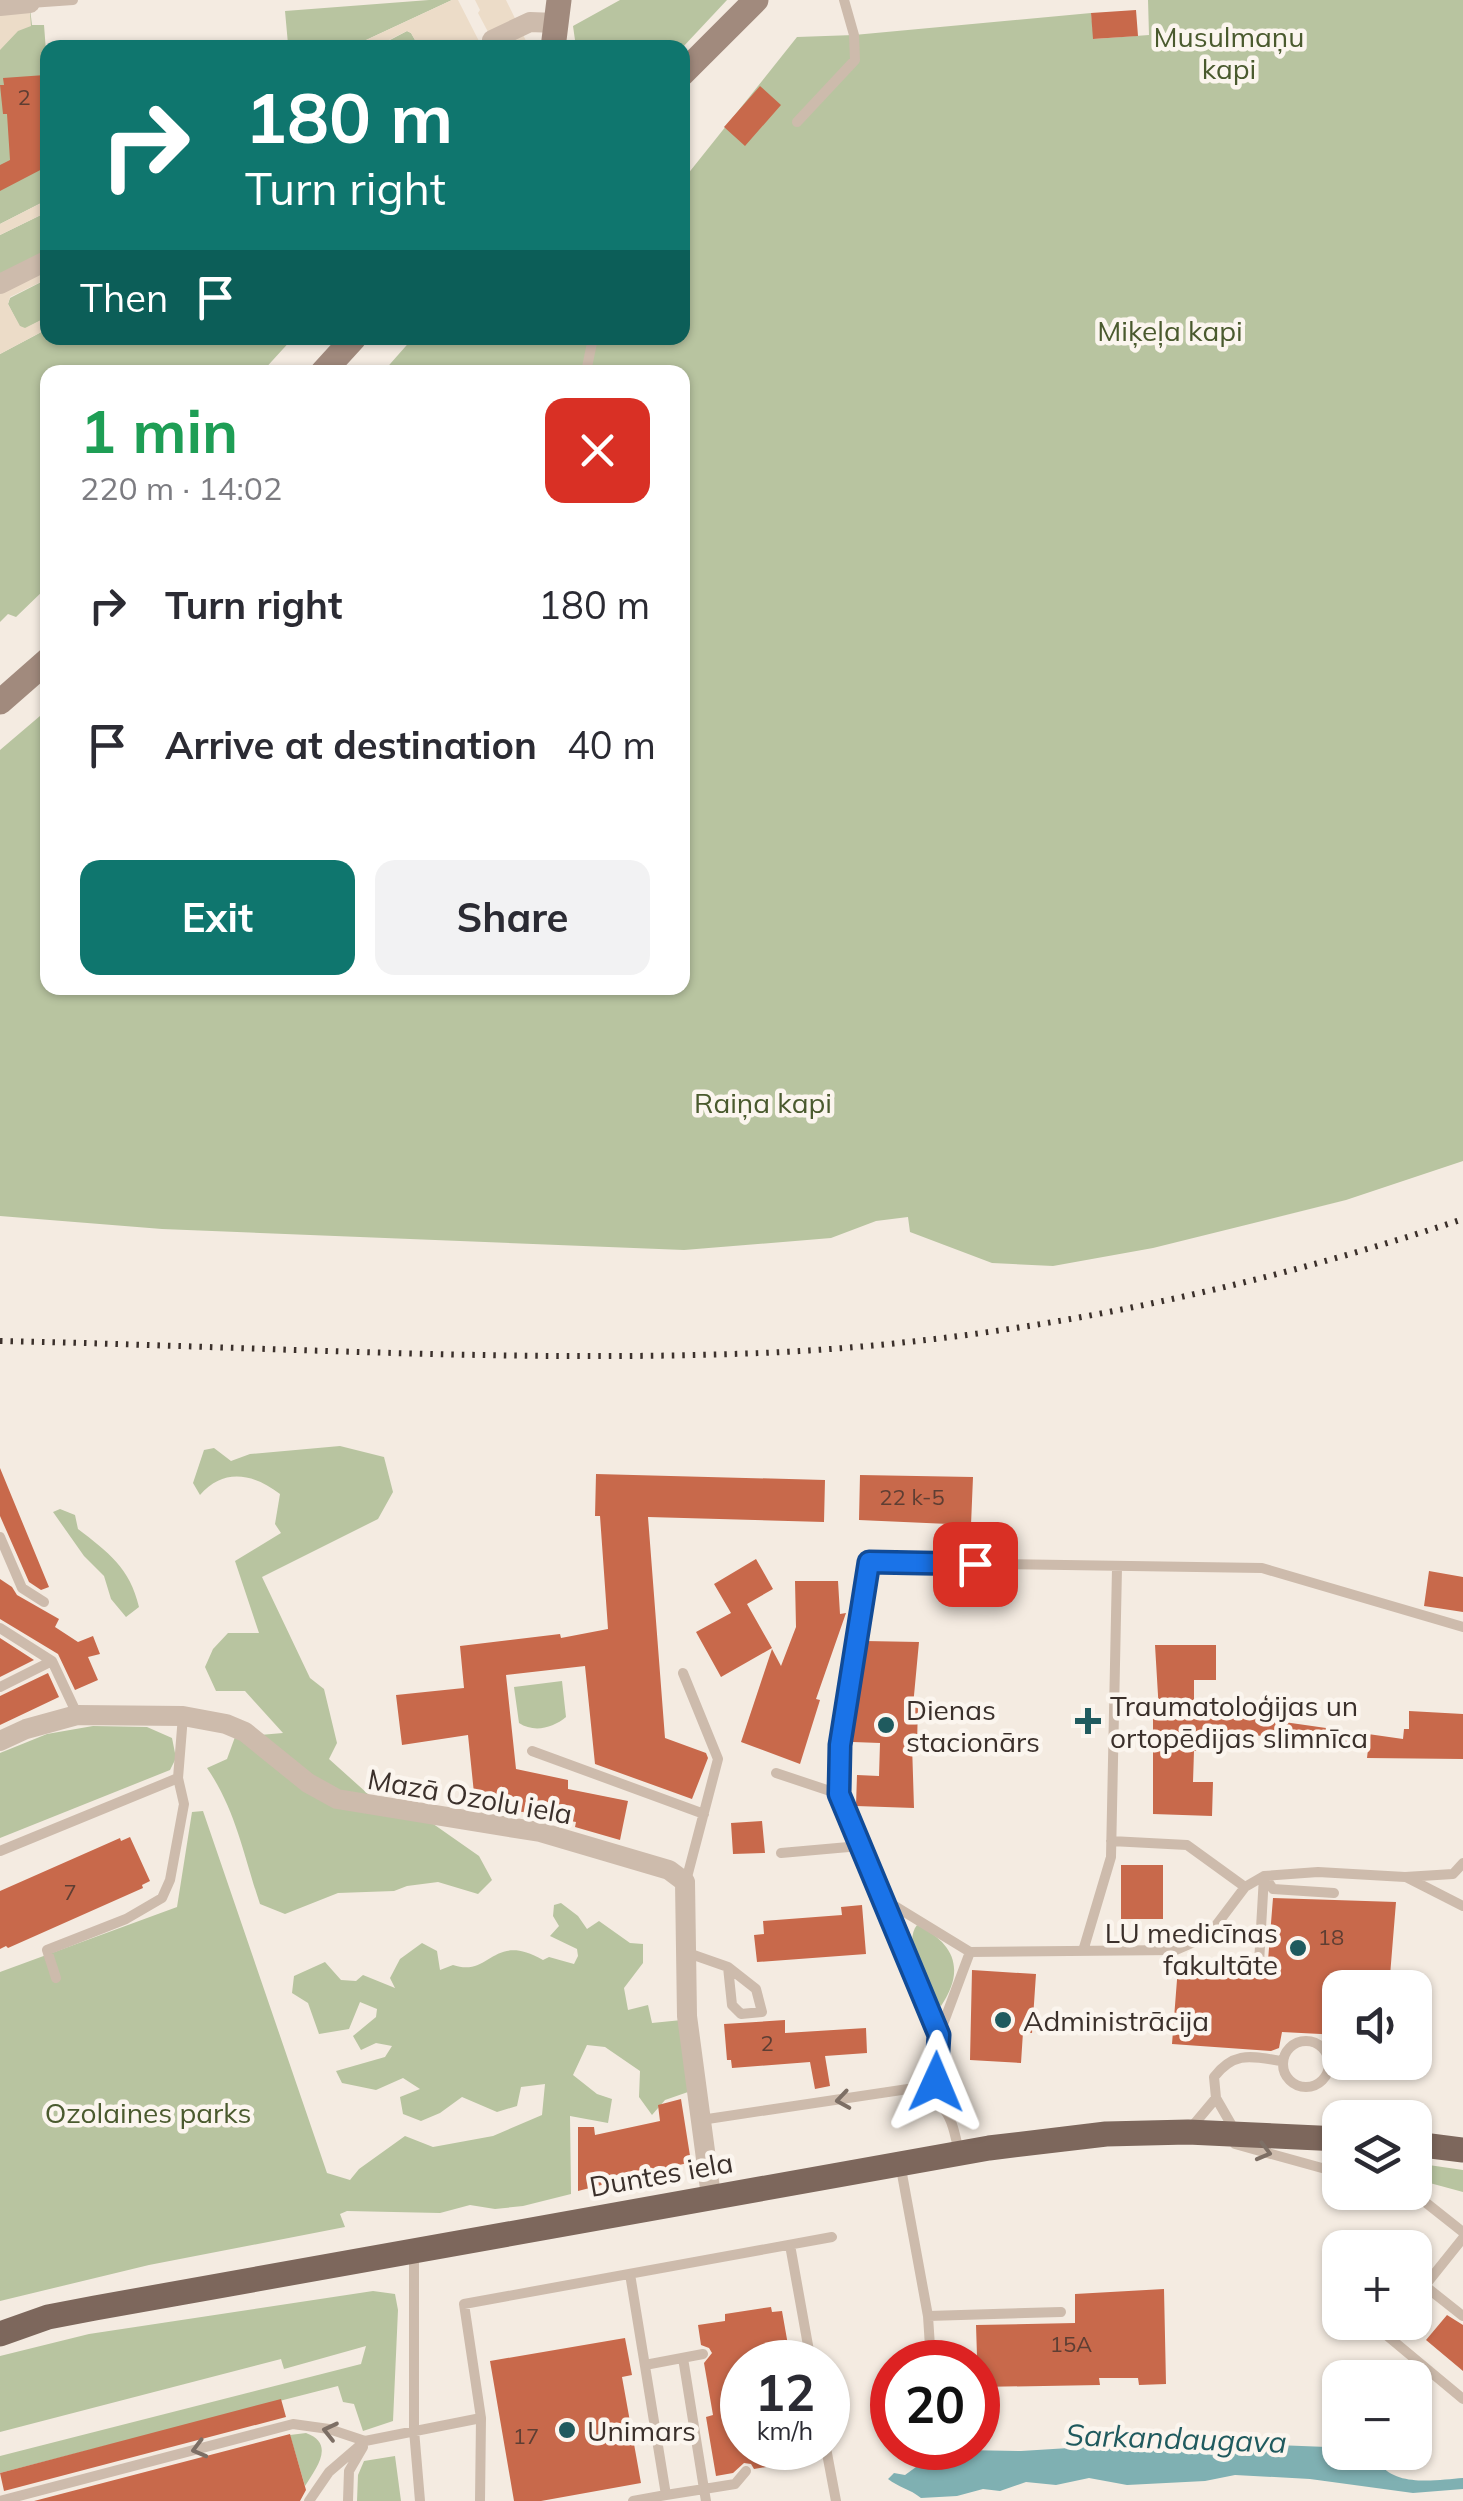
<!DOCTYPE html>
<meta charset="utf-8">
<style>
body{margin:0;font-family:Mulish,sans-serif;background:#f2f2f3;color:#2b2b33;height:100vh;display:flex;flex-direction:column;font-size:38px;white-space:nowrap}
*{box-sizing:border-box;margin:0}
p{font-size:32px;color:#7c7c81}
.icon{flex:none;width:55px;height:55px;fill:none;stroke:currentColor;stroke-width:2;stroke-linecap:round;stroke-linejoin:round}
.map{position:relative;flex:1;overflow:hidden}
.drawer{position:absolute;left:40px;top:365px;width:650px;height:630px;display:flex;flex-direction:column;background:#fff;border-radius:20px;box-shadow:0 2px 8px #0004}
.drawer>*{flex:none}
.banner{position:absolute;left:40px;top:40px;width:650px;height:305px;border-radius:20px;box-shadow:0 2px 8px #0004;background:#0f766e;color:#fff;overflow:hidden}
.controls{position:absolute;left:1322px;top:1970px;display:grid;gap:20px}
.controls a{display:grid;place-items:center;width:110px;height:110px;border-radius:20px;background:#fff;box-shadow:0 2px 8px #0004;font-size:50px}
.speed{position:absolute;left:720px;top:2340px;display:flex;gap:20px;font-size:50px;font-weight:700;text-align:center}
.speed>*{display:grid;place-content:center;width:130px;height:130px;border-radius:50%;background:#fff;box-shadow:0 2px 8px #0004;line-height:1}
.speed small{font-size:25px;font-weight:400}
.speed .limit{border:15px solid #d22;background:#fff;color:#111}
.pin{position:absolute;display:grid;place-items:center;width:85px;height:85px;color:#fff;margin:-42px;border-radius:20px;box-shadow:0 5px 15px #0006}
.me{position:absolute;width:110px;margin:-55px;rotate:1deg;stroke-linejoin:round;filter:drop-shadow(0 0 8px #0008)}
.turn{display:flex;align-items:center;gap:35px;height:210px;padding:0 40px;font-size:45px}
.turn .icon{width:130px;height:130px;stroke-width:2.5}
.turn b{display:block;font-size:70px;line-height:85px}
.then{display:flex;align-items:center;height:95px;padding:0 40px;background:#0003;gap:20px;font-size:38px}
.round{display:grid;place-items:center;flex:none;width:105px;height:105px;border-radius:20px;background:#f2f2f3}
.overview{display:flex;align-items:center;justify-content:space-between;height:170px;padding:0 40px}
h1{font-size:60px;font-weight:700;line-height:75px;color:#1e9e55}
.button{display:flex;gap:20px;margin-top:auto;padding:20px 40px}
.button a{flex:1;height:115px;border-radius:20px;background:#0f766e;color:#fff;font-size:40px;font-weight:700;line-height:115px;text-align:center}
.button a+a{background:#f2f2f3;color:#2b2b33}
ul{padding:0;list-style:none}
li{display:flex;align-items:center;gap:30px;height:140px;padding:0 40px}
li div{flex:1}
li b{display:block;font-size:38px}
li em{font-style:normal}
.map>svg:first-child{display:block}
.green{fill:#b8c4a0}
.plaza{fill:#ecdcc8}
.water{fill:#7fb0b2}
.building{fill:#c8694b}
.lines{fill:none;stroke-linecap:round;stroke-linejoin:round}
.lane{stroke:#cdbbac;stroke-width:10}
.street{stroke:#cdbbac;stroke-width:20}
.secondary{stroke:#a18a7d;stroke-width:25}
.primary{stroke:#7d675c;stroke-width:25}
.rail{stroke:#3b302b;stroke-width:6;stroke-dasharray:2.5 8;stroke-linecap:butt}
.oneway{stroke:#7d6f65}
.route-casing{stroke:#114b97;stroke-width:25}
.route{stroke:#1a73e8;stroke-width:18}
.poi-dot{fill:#1f5a5e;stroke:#fbf5ee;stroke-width:4}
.labels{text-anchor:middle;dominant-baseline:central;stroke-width:9;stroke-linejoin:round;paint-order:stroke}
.number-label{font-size:22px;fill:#5e3e33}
.park-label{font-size:28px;fill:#4a5a2e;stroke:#fbf5ee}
.poi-label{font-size:28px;fill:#3b302b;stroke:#fbf5ee;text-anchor:start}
.street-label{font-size:28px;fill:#3b302b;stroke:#fbf5ee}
.water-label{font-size:30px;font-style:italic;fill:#1f5a5e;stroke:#fbf5ee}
</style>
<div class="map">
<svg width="1463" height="2501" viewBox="0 0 1463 2501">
<rect width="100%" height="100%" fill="#f4ebe1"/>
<path class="green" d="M 0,0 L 29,0 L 32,25 L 44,25 L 47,64 L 47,200 L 0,224 Z
M 429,0 L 452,0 L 351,47 L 241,48 L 288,44 L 285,11 Z
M 620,0 L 727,0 L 682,48 L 576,47 L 573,26 Z
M 1148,0 L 1463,0 L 1463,1161 L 1346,1200 L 1153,1248 L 1053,1266 L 992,1263 L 910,1232 L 908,1217 L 876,1221 L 831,1238 L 684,1250 L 162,1229 L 0,1216 L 0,750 L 47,710 L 48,988 L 682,988 L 682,372 L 383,372 L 413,338 L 682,338 L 683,174 L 687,175 L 797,37 L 854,35 L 1091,13 L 1094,39 L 1149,35 Z
M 407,31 L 411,33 L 419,47 L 375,48 Z
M 47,212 L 47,252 L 0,275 L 0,235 Z
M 47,279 L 47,317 L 25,329 L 19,326 L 8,304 L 10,298 Z
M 47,329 L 48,338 L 293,338 L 262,372 L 48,372 L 47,587 L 16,617 L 8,614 L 0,622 L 0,354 Z
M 340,1446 L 384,1457 L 393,1492 L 378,1519 L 262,1577 L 310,1678 L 324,1689 L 337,1743 L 329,1759 L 378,1803 L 409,1807 L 479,1856 L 492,1880 L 478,1894 L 438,1882 L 407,1886 L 394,1891 L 338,1893 L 285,1914 L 260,1904 C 244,1857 236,1810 207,1768 L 227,1759 L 235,1737 L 283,1733 L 245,1691 L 216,1691 L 205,1667 L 213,1649 L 228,1633 L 259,1633 L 235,1561 L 281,1533 L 275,1524 L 280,1494 C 253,1473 223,1468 200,1495 L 193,1483 L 204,1450 L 214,1448 L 231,1461 L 250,1454 Z
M 60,1509 L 75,1515 L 78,1529 C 108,1552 130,1568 139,1607 L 126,1617 L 111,1599 L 104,1576 L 84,1556 L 53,1512 Z
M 562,1681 L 566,1717 C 553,1728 534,1733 519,1723 L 514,1687 Z
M 93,1726 L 147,1727 L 172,1738 L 176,1758 L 170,1770 L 0,1838 L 0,1753 L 47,1734 Z
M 203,1811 L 327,2173 L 350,2180 L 359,2169 L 405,2136 L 433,2147 L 493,2136 L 542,2115 L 545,2084 L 521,2087 L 517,2106 L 497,2112 L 462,2097 L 440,2113 L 421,2121 L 403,2114 L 400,2097 L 420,2089 L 403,2078 L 376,2090 L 342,2083 L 336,2071 L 385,2057 L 392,2046 L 376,2043 L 361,2050 L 353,2036 L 376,2017 L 377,2009 L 360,2002 L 349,2029 L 319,2034 L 308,2003 L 292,1993 L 294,1976 L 325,1962 L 341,1980 L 356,1981 L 363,1975 L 395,1988 L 390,1978 L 400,1959 L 422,1943 L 437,1951 L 440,1970 L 453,1965 C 491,1978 492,1931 543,1960 L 549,1957 L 574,1964 L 578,1956 L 577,1949 L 550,1936 L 559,1926 L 553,1916 L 554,1905 L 561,1903 L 578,1916 L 587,1929 L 599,1921 L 630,1943 L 643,1944 L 643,1963 L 624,1988 L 628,2010 L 648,2005 L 652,2023 L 682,2020 L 688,2092 L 665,2100 L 652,2115 L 639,2097 L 640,2071 L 605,2047 L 587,2045 L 573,2075 L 597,2094 L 612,2099 L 608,2123 L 570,2116 L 571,2194 L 523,2206 L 495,2209 L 470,2205 L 440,2213 L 347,2211 L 340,2214 L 345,2227 L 149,2265 L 0,2301 L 0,1972 L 177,1907 L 192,1812 Z
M 917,1925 C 954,1943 966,1969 941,2006 C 926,1990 902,1943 917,1925 Z
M 1415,2163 L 1463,2170 L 1463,2192 L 1415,2179 Z
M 373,2291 L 395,2294 L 398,2310 L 393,2421 L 363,2431 L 354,2404 L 343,2402 L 338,2386 L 0,2473 L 0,2456 L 361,2364 L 366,2346 L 284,2369 L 281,2359 L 0,2432 L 0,2356 L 89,2334 Z
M 306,2433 C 336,2444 316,2468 305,2486 L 290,2435 Z
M 395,2456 L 401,2501 L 357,2501 L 358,2475 L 364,2461 Z"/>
<path class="plaza" d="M 0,0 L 29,0 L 31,26 L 18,31 L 0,50 Z
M 452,0 L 458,0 L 482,47 L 419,47 L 411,33 L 407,31 L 375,47 L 351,47 Z
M 475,0 L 506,0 L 529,47 L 496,47 L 478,13 L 480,10 Z
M 47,200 L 47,212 L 0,235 L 0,224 Z
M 47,252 L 47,279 L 10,297 L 8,304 L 20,326 L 25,328 L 47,317 L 47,329 L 0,354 L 0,275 Z"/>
<path class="water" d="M 1181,2441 L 1327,2447 L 1380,2464 C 1397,2487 1437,2480 1463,2478 L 1463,2489 L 1413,2493 L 1310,2479 L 1235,2475 L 1205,2481 L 1127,2485 L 1089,2478 L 1056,2485 L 1026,2482 L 1000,2491 L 983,2489 L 957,2496 L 921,2498 C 910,2489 898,2487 888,2479 L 894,2473 L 905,2475 L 934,2454 L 964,2450 L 1021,2451 Z"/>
<path class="building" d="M 1136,10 L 1138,36 L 1093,39 L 1091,13 Z
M 45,75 L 48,166 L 0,191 L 0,165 L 10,160 L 7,114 L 3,114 L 0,85 L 4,85 L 3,78 Z
M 760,86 L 781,105 L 745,146 L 724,127 Z
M 0,1468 L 49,1587 L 41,1590 L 29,1582 L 0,1516 Z
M 596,1474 L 825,1480 L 824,1522 L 648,1517 L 665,1738 L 706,1753 L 708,1758 L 692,1799 L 595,1764 L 585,1666 L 506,1675 L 516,1769 L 568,1780 L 568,1789 L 628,1801 L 620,1840 L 575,1827 L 576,1822 L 475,1803 L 468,1735 L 402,1745 L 396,1695 L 464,1688 L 460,1646 L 560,1634 L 561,1638 L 608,1629 L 600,1516 L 595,1516 Z
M 860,1475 L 973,1477 L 971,1525 L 859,1520 Z
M 756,1559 L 773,1589 L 747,1604 L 772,1648 L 721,1677 L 696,1632 L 731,1613 L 714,1584 Z
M 1429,1571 L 1463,1577 L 1463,1612 L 1424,1606 Z
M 0,1579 L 12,1587 L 17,1595 L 59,1619 L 55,1627 L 78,1642 L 93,1636 L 100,1654 L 88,1657 L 98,1680 L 75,1690 L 58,1654 L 0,1619 Z
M 795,1581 L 838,1581 L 840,1614 L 846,1613 L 816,1699 L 820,1700 L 800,1764 L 741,1742 L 772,1649 L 781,1666 L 796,1627 Z
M 0,1638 L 34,1660 L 0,1677 Z
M 865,1641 L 919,1642 L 913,1706 L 918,1706 L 917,1744 L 912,1744 L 914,1808 L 856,1806 L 857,1775 L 879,1776 L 880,1743 L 853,1742 L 854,1714 L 856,1700 L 859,1700 Z
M 1155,1645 L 1216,1645 L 1216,1680 L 1194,1680 L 1194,1709 L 1403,1739 L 1404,1729 L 1409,1729 L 1409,1711 L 1463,1714 L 1463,1759 L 1367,1758 L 1368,1749 L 1214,1730 L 1214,1751 L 1194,1751 L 1193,1782 L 1213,1782 L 1212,1816 L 1153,1814 L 1153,1712 L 1159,1712 Z
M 48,1673 L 59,1697 L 0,1725 L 0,1696 Z
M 762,1821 L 765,1853 L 733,1854 L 731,1823 Z
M 130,1837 L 150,1881 L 142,1885 L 143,1888 L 8,1948 L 6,1946 L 0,1949 L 0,1891 L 120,1838 L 121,1841 Z
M 1121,1865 L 1163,1865 L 1163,1919 L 1121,1919 Z
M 1273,1898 L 1396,1902 L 1389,1988 L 1340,1988 L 1340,2035 L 1282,2032 L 1279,2048 L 1271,2051 L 1172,2044 L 1178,1967 L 1267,1973 Z
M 862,1905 L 866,1954 L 757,1962 L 754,1935 L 764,1934 L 763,1921 L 842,1915 L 841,1907 Z
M 972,1970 L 1036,1974 L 1032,2033 L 1023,2032 L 1021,2063 L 970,2060 Z
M 785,2020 L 785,2033 L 866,2028 L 867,2053 L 825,2056 L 830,2086 L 815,2089 L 810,2062 L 732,2068 L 731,2060 L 727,2060 L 724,2024 Z
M 681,2099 L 691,2162 L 578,2191 L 578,2127 L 594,2127 L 595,2135 L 660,2121 L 658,2105 Z
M 1164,2289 L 1166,2384 L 1139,2385 L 1138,2378 L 1099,2378 L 1100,2385 L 978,2387 L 976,2325 L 1075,2323 L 1075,2294 Z
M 771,2307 L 772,2312 L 782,2311 L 791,2362 L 742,2362 L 742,2448 L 817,2448 L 819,2458 L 754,2469 L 751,2464 L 744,2463 L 733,2473 L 716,2476 L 706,2417 L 713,2415 L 704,2363 L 712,2353 L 709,2348 L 701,2345 L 698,2325 L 725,2321 L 725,2314 Z
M 1447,2315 L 1463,2325 L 1463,2371 L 1426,2340 Z
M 625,2338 L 632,2375 L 622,2377 L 641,2483 L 541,2501 L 514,2501 L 490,2361 Z
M 281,2399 L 286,2417 L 4,2491 L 0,2473 Z
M 290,2434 L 306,2490 L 300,2501 L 34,2501 Z"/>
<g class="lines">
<path class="lane" d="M 30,3 L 73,0
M 797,122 L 855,60 L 854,35 L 844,0
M 586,372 L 593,338
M 0,1537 L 22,1588 L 44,1602
M 0,1628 L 52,1661
M 683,1673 L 718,1759 L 686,1881
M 0,1687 L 52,1661 L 77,1714
M 532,1751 L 704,1814
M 776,1773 L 839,1794 L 880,1897
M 839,1794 L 840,1745 L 869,1562 L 1262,1568 L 1463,1627
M 1111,1841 L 1187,1845 L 1245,1887
M 0,1851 L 178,1778
M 781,1853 L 860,1846
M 1265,1877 L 1273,1889 L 1334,1893
M 1406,1877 L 1463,1906
M 1083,1951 L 1111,1857 L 1117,1568
M 688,1953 L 728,1967 L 732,2005 L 741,2014 L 762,2012 L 756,1989 L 728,1967
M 1259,1963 L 1264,1876
M 56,1978 L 47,1950 L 126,1919 L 162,1898 L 170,1880 L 184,1804 L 178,1778 L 183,1716
M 939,2035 L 970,1952 L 1176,1950 L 1208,1936 L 1245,1887 L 1264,1876 L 1318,1872 L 1405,1877 L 1453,1874 L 1463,1863
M1283 2064a23 23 0 1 1 46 0a23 23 0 1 1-46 0Z
M 1216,2098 L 1214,2077 C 1235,2050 1253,2057 1282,2061
M 938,2100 L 939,2035 L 880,1897 L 970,1952
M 701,2120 L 908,2089 C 948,2104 950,2111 959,2152
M 1190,2129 L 1216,2098 L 1235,2131
M 1235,2144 L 1340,2173
M 900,2163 L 928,2316 L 931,2362
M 1405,2192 L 1420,2198 L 1463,2232
M 790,2245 L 811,2362
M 414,2251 L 414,2430 L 420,2501
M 630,2274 L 666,2495 L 704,2489 L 706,2501
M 1425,2286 L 1463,2316
M 1415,2298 L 1463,2238
M 928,2316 L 1061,2312
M 1395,2322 L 1385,2334 L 1463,2399
M 683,2358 L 704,2489 L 735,2484 L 746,2471
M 645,2365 L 703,2354
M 481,2418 L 464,2304 L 832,2237
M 826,2448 L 836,2501
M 0,2501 L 293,2424 L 329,2429 L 365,2441
M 309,2501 L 329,2472 L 365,2441 L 481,2418 L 480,2501
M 348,2501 L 349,2471 L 363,2447
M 633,2501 L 666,2495"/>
<path class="street" d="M 0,6 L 30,3
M 492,40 L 530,22 L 555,23
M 0,284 L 48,260
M 0,1741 L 26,1729 L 77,1715 L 183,1716 L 226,1724 L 245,1732 L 308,1783 L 337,1799 L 540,1832 L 669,1870 L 685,1882 L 687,2016 L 711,2196"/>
<path class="secondary" d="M 553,48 L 559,0
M 682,74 L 756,0
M 323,372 L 354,338
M 0,702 L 48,660"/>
<path class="primary" d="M 1415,2144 L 1463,2150
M 0,2334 L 48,2317 L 95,2308 L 989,2148 L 1106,2134 L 1188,2132 L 1340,2139"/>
<path class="rail" d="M 0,1341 C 253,1346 508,1363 761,1353 C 1000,1343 1237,1294 1463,1219"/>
</g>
<defs><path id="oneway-chevron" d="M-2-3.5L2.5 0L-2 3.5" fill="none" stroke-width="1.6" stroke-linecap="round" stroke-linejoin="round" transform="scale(2.5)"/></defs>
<g class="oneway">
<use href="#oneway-chevron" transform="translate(843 2100) rotate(171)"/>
<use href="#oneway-chevron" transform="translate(1264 2152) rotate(15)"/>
<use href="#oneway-chevron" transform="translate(330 2431) rotate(-167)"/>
<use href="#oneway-chevron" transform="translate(199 2449) rotate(165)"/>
</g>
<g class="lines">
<g class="route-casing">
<path id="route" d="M 936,2082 L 939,2035 L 839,1794 L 840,1745 L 869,1562 L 975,1564"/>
</g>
<use href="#route" class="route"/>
</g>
<g class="poi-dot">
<path d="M1083 1706h10v10h10v10h-10v10h-10v-10h-10v-10h10z"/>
<circle cx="886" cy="1725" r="10"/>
<circle cx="1298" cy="1948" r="10"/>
<circle cx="1003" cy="2020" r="10"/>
<circle cx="567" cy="2430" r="10"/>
</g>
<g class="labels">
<g class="number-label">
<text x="24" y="97">2</text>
<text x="912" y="1497">22 k-5</text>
<text x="70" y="1892">7</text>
<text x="1331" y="1937">18</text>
<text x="767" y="2043">2</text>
<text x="1071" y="2344">15A</text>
<text x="526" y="2436">17</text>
</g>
<g class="park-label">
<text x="1229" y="36">Musulmaņu<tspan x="1229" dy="32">kapi</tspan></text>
<text x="1170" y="330">Miķeļa kapi</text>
<text x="763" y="1102">Raiņa kapi</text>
<text x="148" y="2112">Ozolaines parks</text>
</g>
<g class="poi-label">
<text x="1110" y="1705">Traumatoloģijas un<tspan x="1110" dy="32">ortopēdijas slimnīca</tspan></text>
<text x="906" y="1709">Dienas<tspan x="906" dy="32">stacionārs</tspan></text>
<text x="1278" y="1932" text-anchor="end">LU medicīnas<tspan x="1278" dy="32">fakultāte</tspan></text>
<text x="1023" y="2020">Administrācija</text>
<text x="587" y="2430">Unimars</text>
</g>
<g class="street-label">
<text transform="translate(470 1796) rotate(10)">Mazā Ozolu iela</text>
<text transform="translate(661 2174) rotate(-10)">Duntes iela</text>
</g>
<g class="water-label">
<text transform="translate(1176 2438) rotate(2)">Sarkandaugava</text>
</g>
</g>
</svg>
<div class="controls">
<a><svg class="icon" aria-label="sound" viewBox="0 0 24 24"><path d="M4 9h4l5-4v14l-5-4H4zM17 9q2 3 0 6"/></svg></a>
<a><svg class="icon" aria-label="layers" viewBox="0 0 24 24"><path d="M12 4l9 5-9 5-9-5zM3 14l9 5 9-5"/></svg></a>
<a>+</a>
<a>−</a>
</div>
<div class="speed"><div>12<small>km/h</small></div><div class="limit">20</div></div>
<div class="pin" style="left:975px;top:1564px;background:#d93025"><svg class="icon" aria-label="arrive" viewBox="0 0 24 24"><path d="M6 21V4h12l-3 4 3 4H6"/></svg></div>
<svg class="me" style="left:936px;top:2082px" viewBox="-20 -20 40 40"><path d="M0-17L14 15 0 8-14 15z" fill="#1a73e8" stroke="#fff" stroke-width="4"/></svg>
<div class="banner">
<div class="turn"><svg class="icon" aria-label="right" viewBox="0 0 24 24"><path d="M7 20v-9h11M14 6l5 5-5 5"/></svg><div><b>180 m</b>Turn right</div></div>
<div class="then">Then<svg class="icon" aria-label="arrive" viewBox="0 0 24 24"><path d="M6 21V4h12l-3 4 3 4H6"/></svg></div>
</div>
<section class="drawer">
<div class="overview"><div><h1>1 min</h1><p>220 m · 14:02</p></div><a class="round" style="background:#d93025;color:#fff"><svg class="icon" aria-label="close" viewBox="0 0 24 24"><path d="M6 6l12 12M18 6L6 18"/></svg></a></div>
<ul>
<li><svg class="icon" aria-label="right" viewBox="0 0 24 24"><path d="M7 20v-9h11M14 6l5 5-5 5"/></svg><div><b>Turn right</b></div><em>180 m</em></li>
<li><svg class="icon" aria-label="arrive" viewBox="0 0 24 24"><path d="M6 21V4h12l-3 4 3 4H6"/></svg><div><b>Arrive at destination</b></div><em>40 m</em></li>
</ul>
<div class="button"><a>Exit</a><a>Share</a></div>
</section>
</div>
